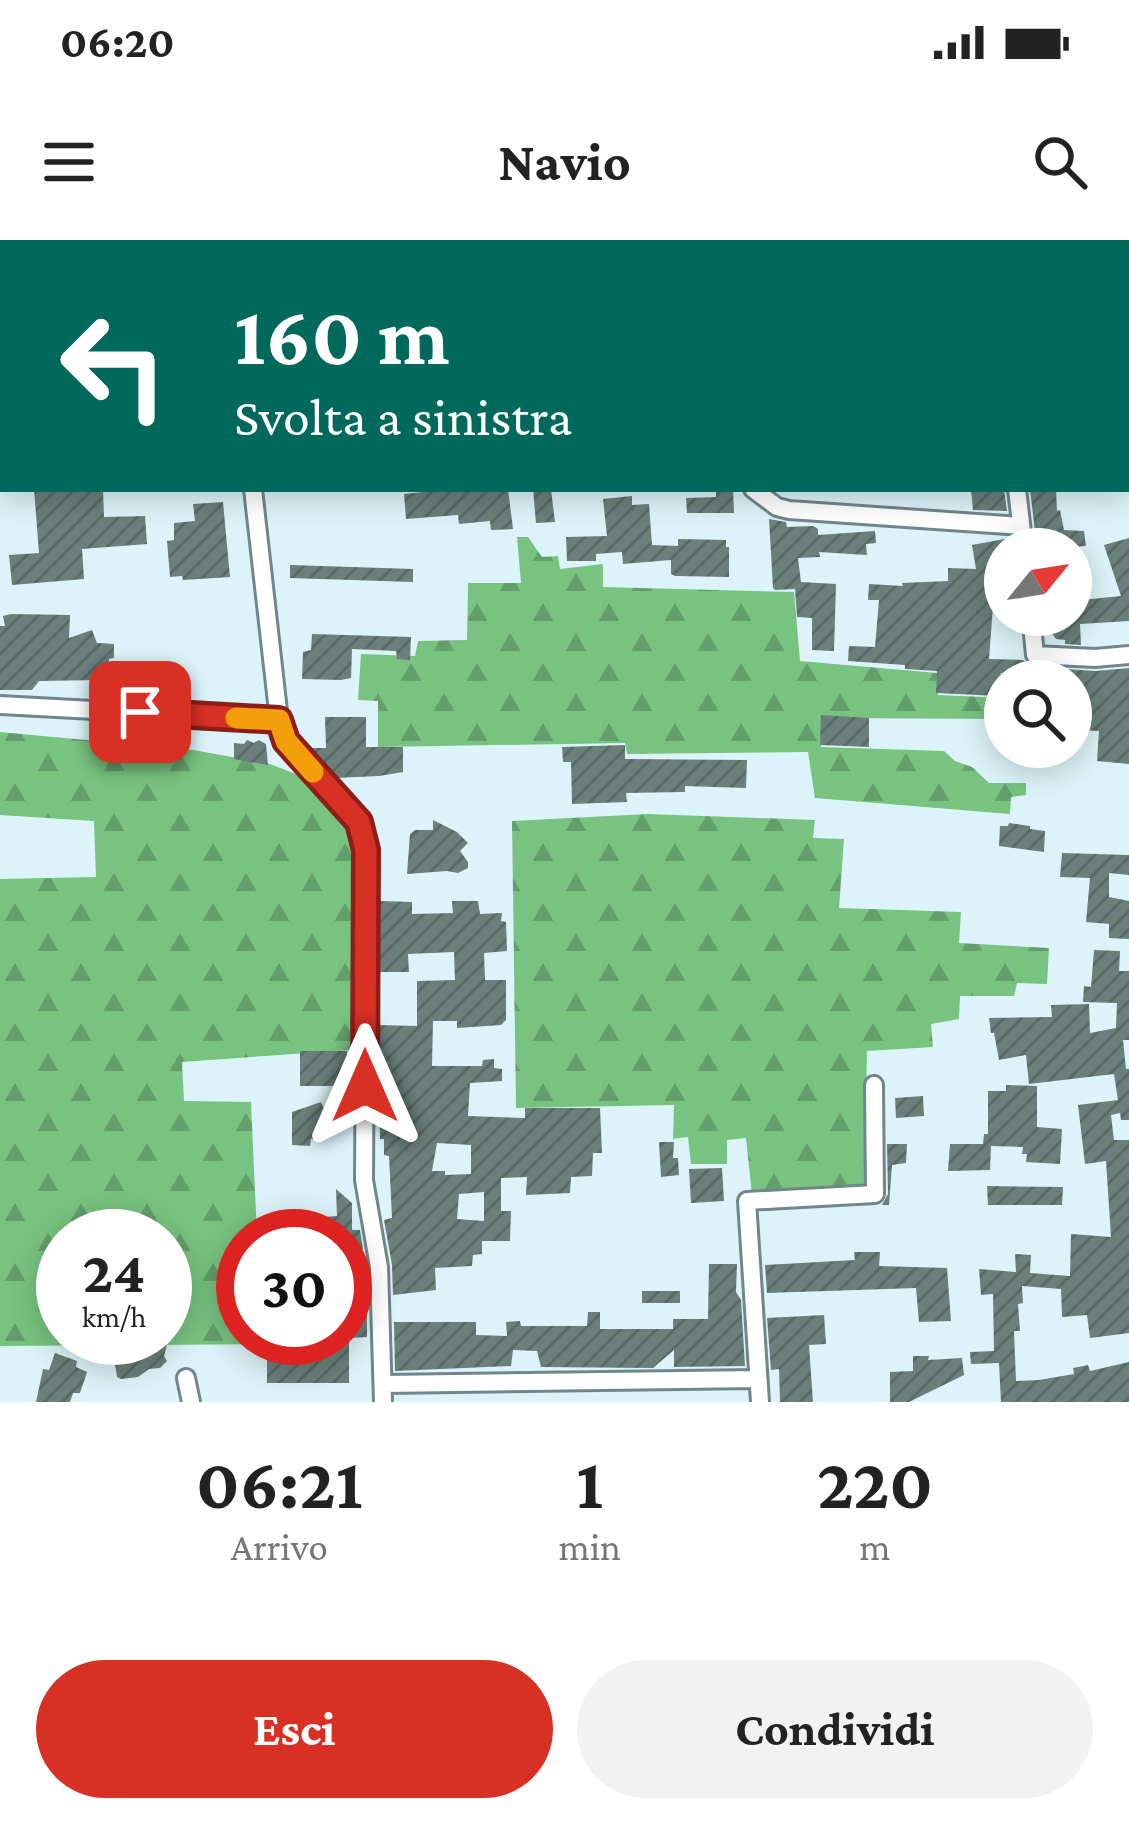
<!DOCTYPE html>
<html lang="it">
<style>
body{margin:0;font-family:"Crimson Pro",serif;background:#f2f2f2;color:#222;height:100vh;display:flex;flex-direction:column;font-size:45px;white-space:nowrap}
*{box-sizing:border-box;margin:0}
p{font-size:39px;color:#767676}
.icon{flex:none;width:66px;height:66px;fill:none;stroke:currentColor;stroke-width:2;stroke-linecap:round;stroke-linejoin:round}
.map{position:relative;height:1162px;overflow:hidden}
.drawer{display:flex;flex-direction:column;background:#fff;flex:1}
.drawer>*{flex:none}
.top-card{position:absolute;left:0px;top:0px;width:1131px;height:252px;box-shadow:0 6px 30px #0003;background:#00695c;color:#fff;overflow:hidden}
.needle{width:78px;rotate:60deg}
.fabs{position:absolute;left:984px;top:288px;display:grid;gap:24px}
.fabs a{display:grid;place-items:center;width:108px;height:108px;border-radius:50%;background:#fff;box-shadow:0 6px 30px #0003;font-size:60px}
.speed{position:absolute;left:36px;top:969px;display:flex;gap:24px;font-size:60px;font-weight:700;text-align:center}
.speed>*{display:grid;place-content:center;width:156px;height:156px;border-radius:50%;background:#fff;box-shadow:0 6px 30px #0003;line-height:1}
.speed small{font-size:30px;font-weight:400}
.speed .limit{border:18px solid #d22;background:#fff;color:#111}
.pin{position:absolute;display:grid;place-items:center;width:102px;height:102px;color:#fff;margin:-51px;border-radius:24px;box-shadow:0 6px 18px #0006}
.me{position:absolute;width:132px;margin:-66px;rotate:0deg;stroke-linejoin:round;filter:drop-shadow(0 0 9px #0008)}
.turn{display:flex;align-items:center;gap:42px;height:252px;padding:0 36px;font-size:54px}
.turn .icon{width:156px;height:156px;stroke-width:2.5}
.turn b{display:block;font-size:84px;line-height:102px}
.eta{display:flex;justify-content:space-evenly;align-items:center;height:204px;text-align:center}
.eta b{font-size:72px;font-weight:700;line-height:84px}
.primary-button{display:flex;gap:24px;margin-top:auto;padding:24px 36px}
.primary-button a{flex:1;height:138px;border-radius:72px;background:#d93025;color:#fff;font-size:48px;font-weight:700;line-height:138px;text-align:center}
.primary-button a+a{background:#f2f2f2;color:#222}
.status{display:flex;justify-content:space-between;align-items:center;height:84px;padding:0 60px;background:#fff;direction:ltr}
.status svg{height:33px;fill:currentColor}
header{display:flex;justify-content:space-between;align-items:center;height:156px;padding:0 36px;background:#fff;font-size:54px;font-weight:700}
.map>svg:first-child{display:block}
.forest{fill:url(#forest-firs);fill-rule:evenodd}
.building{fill:url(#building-hatch);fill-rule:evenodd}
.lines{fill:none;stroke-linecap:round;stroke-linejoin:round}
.street-casing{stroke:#70868b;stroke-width:22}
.street{stroke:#fff;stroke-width:16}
.route-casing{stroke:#8d1f18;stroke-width:30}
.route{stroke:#d93025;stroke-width:21}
.slow{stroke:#f59e0b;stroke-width:21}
</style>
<div class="status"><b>06:20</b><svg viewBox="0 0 49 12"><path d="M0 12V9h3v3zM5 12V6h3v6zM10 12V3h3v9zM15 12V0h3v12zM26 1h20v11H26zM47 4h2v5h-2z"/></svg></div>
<header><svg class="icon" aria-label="menu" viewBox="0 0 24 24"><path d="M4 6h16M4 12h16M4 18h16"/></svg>Navio<svg class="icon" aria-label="search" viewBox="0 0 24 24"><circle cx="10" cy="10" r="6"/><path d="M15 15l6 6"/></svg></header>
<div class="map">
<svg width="1129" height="1162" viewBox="0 0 1129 1162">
<defs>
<pattern id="forest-firs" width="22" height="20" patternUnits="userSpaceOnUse" patternTransform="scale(3)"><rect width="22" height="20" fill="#78c380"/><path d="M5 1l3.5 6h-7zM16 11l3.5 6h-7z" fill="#639f6a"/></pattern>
<pattern id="building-hatch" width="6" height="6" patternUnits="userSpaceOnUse" patternTransform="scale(3)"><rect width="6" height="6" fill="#6b807b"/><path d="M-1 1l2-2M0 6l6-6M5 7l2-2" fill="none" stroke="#586a66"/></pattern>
</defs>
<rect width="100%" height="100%" fill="#dcf4f9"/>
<path class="forest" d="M 517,297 L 528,297 L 542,317 L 558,316 L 560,329 L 603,324 L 603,347 L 794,352 L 800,421 L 937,433 L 938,455 L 1005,458 L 1005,479 L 823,478 L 821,507 L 944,511 L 955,521 L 972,527 L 989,543 L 1026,543 L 1026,555 L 1011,557 L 1010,574 L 815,558 L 808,512 L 627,514 L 625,503 L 378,507 L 378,461 L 358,460 L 361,414 L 415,416 L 418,401 L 467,400 L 468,343 L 521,343 Z
M 0,492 L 194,510 L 270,524 L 296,534 L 341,581 L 352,599 L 357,635 L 350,810 L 182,822 L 184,861 L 251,862 L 257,996 L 243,996 L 243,1098 L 275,1098 L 276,1104 L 0,1106 L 0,639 L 96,637 L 94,581 L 0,575 ZM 63,996 L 165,996 L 165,1098 L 63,1098 Z
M 648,574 L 815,580 L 813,598 L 844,599 L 839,668 L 961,672 L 959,703 L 1049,708 L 1047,744 L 1017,743 L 1014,756 L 960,756 L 959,779 L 931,784 L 933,807 L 867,811 L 864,949 L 752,955 L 746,898 L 727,900 L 727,924 L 691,924 L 688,897 L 673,899 L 674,865 L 516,868 L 512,581 Z"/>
<path class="building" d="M 34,249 L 103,249 L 104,277 L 145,276 L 147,304 L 82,309 L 84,339 L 12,345 L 9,315 L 39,313 Z
M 453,249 L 508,249 L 513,289 L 491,290 L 490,281 L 459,284 L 458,275 L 406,279 L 404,254 Z
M 533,249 L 551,249 L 555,282 L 536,283 Z
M 716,249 L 733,249 L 734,273 L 687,273 L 686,258 L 716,257 Z
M 971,249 L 1004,249 L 1007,271 L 973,270 Z
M 1030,249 L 1056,249 L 1057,271 L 1060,270 L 1064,290 L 1084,291 L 1086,306 L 1037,309 Z
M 632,256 L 632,265 L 649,264 L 652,305 L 678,306 L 678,299 L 726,300 L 726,307 L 729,307 L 729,337 L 675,336 L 671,334 L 671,320 L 623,324 L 622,312 L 596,314 L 596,321 L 567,321 L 566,297 L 607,296 L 603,259 Z
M 223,262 L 230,337 L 183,340 L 182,336 L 170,337 L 167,301 L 174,300 L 174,283 L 195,281 L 193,264 Z
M 769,279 L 786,282 L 787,287 L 813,286 L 818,289 L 818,295 L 875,291 L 876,303 L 866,304 L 867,315 L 819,312 L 820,317 L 798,318 L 801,342 L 836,344 L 834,411 L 812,410 L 812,378 L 797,377 L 795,349 L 775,350 L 773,348 Z
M 1010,298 L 1011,309 L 1005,309 L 1005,319 L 998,320 L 998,352 L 1005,352 L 1005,366 L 993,366 L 989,419 L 1023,420 L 1031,427 L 1031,434 L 1001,433 L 999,456 L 936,453 L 937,431 L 905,429 L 905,425 L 848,421 L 849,406 L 875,407 L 879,360 L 868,360 L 869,344 L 903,346 L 902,343 L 948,341 L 948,328 L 976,329 L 972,305 Z
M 1129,298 L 1129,381 L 1080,384 L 1081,405 L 1065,404 L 1065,400 L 1056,399 L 1051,392 L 1046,393 L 1044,375 L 1071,375 L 1071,361 L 1121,356 L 1104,305 Z
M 290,325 L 413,329 L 413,342 L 290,338 Z
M 11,374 L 70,375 L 69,398 L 92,390 L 97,403 L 114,404 L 114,418 L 109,419 L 109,424 L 103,425 L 104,440 L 39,441 L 32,450 L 0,450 L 0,386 L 5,386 L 3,376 Z
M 312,394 L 411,397 L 410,420 L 397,419 L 396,411 L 352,409 L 351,438 L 341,440 L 302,439 L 303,412 L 311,410 Z
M 1129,428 L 1129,524 L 1097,521 L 1099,491 L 1077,490 L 1076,454 L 1071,455 L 1071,441 L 1066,441 L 1065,429 L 1096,431 Z
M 821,475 L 869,478 L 869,507 L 820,505 Z
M 325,477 L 366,477 L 366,507 L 403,507 L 403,532 L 379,536 L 336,538 L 310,508 L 326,508 Z
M 247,500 L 254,503 L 259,500 L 266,504 L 268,525 L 234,519 L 234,503 L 244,504 Z
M 625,505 L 625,519 L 747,520 L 746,548 L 685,546 L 685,552 L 626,553 L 627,562 L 572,564 L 571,522 L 563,522 L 562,507 Z
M 433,580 L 457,592 L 468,603 L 460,611 L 468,622 L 468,628 L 458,633 L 447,631 L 407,634 L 410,594 L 415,590 L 433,590 Z
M 1009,583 L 1030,586 L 1030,589 L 1045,591 L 1044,612 L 999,606 L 1000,586 L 1008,586 Z
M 1062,613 L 1129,615 L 1129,635 L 1109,633 L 1109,657 L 1129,661 L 1129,699 L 1109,698 L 1109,684 L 1086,682 L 1090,638 L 1060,637 Z
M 380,661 L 412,662 L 412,674 L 453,673 L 452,661 L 478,661 L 480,674 L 502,673 L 501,681 L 506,682 L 507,711 L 484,713 L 485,740 L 506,740 L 506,780 L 501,785 L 457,788 L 457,781 L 433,781 L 432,826 L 482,826 L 483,820 L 494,819 L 494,828 L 502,829 L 502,841 L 470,843 L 468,876 L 525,878 L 525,868 L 600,868 L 602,913 L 593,913 L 592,936 L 571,937 L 570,953 L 526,955 L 527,937 L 501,938 L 501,971 L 511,971 L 510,1001 L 482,1001 L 482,1014 L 473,1015 L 472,1026 L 435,1028 L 436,1050 L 393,1055 L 392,1025 L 384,980 L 392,978 L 389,916 L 384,915 L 384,899 L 380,899 L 378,788 L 379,785 L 417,786 L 417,741 L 455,740 L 454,712 L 408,714 L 409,732 L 380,732 ZM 437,903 L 471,905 L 471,934 L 445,935 L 445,931 L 432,931 ZM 484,952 L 484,981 L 457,979 L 459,954 Z
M 1094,710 L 1120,711 L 1119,731 L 1129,731 L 1129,800 L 1123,800 L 1126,829 L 1129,829 L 1129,880 L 1121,880 L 1120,873 L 1111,875 L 1114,900 L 1129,900 L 1129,1093 L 1090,1098 L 1087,1075 L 1062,1077 L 1061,1049 L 1022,1046 L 1023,1063 L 1018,1064 L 1020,1091 L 1014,1091 L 1016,1141 L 1039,1140 L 1074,1134 L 1073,1128 L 1088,1125 L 1090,1131 L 1129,1122 L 1129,1162 L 1001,1162 L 999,1123 L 971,1124 L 970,1112 L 994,1111 L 993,1054 L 981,1055 L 979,1029 L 1016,1032 L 1015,1014 L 1031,1015 L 1030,1033 L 1070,1036 L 1071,994 L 1111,997 L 1106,921 L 1085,924 L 1078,865 L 1118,860 L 1114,834 L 1029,844 L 1026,815 L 999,820 L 994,793 L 991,793 L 989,778 L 1052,777 L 1051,765 L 1089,764 L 1090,793 L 1116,788 L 1117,763 L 1083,762 L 1084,746 L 1091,747 Z
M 300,811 L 347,811 L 347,846 L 300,846 Z
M 1006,845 L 1037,846 L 1037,887 L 1062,889 L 1060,924 L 1026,922 L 1027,914 L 1022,914 L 1023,907 L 991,906 L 990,930 L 948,931 L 950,904 L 983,904 L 984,894 L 988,894 L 988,851 L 1006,851 Z
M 923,856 L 924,876 L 896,878 L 895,858 Z
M 321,862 L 331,887 L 329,894 L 325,898 L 311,899 L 310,906 L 292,905 L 292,872 Z
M 659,902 L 674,902 L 673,918 L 678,918 L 679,935 L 661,937 Z
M 887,904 L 907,904 L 906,923 L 892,925 L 889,965 L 882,965 L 888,954 Z
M 722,928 L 724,961 L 691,963 L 689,929 Z
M 987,946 L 1063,947 L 1062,965 L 988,965 Z
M 336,949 L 352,963 L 352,990 L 360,990 L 363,1009 L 345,1010 L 345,996 L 326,996 L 324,977 L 337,976 Z
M 854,1012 L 880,1012 L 879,1026 L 947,1028 L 951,1081 L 919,1082 L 916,1048 L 767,1053 L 765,1025 L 855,1020 Z
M 709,1024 L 737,1024 L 736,1052 L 741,1060 L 745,1126 L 674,1127 L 674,1110 L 653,1128 L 541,1127 L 537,1111 L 513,1110 L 511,1126 L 395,1131 L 394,1082 L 476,1082 L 476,1095 L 507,1096 L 506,1082 L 520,1081 L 521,1086 L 587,1086 L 588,1072 L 600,1072 L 600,1089 L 673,1089 L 673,1079 L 708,1079 Z
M 642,1051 L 680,1051 L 680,1063 L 642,1063 Z
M 345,1064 L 367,1065 L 367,1097 L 349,1098 L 349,1143 L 267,1143 L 267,1103 L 288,1102 L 288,1098 L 345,1098 Z
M 824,1075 L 826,1104 L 809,1105 L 813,1162 L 780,1162 L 779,1129 L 771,1130 L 767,1078 Z
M 121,1104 L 167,1105 L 164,1116 L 167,1121 L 160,1128 L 149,1129 L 138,1137 L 121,1139 L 117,1137 L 115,1124 L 121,1116 Z
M 55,1113 L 77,1121 L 76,1127 L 87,1132 L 80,1153 L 73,1153 L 70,1162 L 36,1162 L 43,1129 L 49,1130 Z
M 913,1116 L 929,1116 L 928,1120 L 962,1118 L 964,1135 L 909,1162 L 890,1162 L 890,1132 L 913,1131 Z"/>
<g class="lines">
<g class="street-casing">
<path id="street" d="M 225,0 L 226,3
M 0,225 L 3,225
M 253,249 L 279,480 L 286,501 L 359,582 L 366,610 L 364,940 L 379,1027 L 383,1162
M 753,249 L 777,267 L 789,270 L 1021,286
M 1017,249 L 1024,309
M 1031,375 L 1035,415 L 1095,418 L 1129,415
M 0,465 L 279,480
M 186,1138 L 191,1162
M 383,1144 L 758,1139
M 760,1162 L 747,961 L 875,954 L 874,845"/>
</g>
<use href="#street" class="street"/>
</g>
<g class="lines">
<g class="route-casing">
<path id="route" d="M 140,472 L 279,480 L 286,501 L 359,582 L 366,610 L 365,846"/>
</g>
<use href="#route" class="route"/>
<path class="slow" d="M 236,478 L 279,480 L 286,501 L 313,532"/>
</g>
</svg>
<div class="fabs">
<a><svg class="needle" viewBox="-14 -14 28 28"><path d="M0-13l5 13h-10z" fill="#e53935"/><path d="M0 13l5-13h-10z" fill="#767676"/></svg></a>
<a><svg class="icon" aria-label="search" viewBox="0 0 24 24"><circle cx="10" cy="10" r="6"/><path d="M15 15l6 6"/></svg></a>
</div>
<div class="speed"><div>24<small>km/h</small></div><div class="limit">30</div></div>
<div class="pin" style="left:140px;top:472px;background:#d93025"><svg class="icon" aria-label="arrive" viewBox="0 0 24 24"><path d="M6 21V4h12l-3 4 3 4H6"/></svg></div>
<svg class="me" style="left:365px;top:846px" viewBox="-20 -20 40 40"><path d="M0-17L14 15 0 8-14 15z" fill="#d93025" stroke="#fff" stroke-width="4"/></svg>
<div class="top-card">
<div class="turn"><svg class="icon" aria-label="left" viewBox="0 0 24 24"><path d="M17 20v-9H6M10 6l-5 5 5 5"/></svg><div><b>160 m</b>Svolta a sinistra</div></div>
</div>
</div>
<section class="drawer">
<div class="eta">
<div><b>06:21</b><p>Arrivo</p></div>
<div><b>1</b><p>min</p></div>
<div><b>220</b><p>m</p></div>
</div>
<div class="primary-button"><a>Esci</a><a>Condividi</a></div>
</section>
